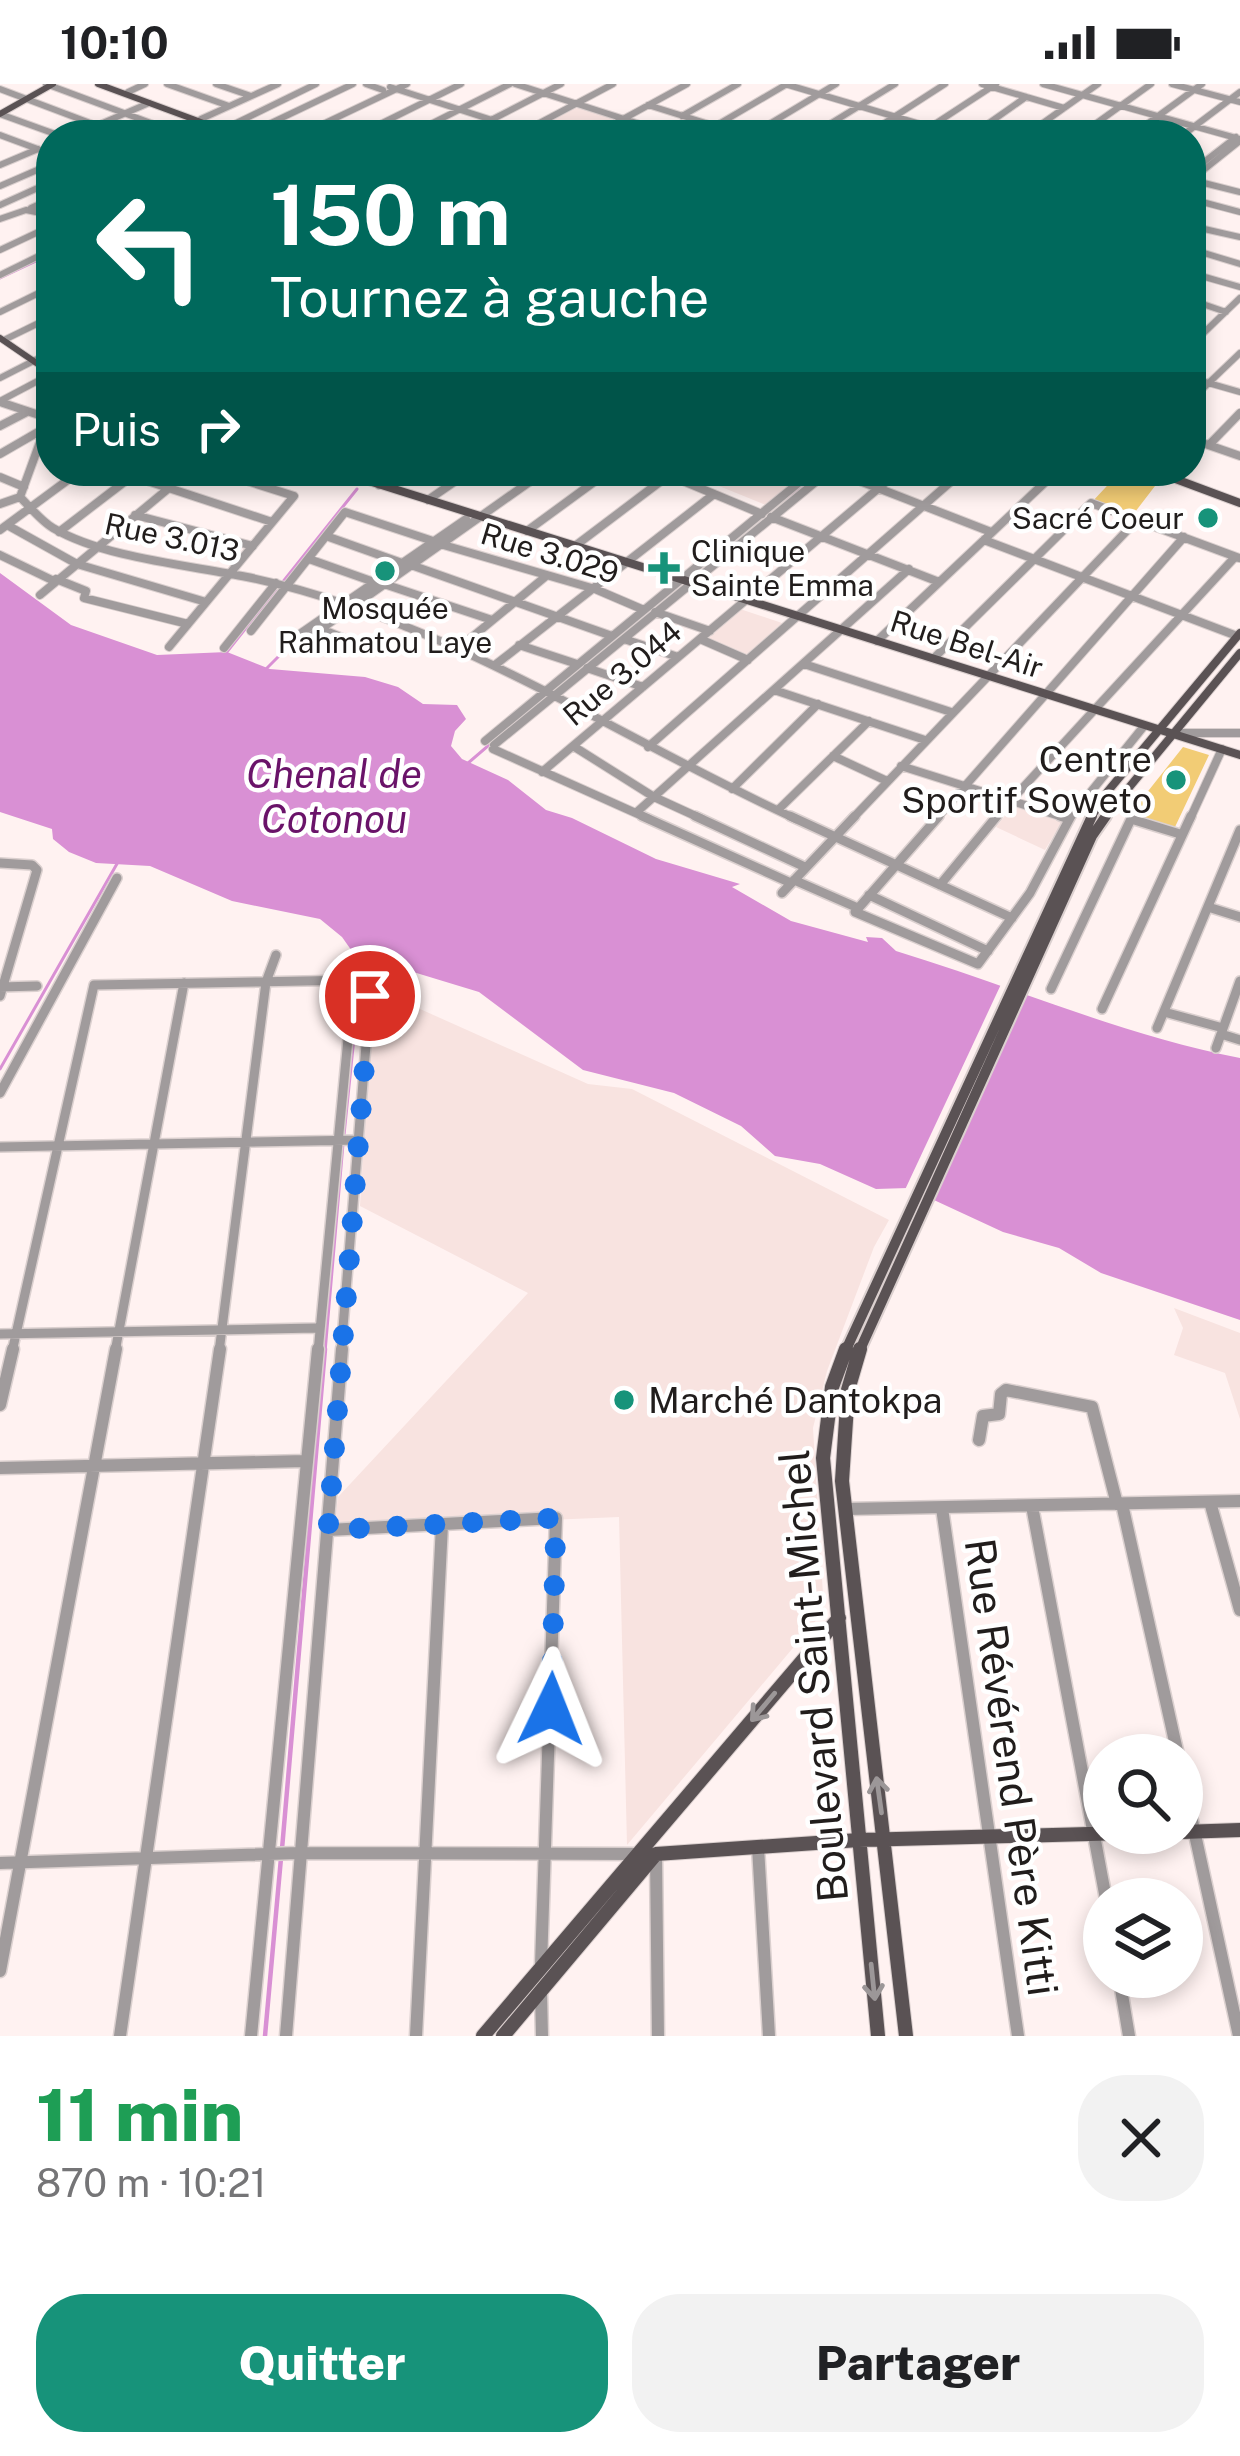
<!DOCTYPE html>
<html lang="fr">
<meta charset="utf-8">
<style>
body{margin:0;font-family:"Public Sans",sans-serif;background:#f2f2f2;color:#202124;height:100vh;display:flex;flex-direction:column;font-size:45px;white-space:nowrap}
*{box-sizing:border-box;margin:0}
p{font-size:39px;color:#757577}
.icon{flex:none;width:66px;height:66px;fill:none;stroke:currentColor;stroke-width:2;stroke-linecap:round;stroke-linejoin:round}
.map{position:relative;height:1952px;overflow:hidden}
.details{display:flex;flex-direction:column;background:#fff;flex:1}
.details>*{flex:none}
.top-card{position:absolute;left:36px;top:36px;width:1170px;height:366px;border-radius:48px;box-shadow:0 6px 18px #0003;background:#00695c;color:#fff;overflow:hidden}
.buttons{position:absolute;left:1083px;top:1650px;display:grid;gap:24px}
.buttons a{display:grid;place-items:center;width:120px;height:120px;border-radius:50%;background:#fff;box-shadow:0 6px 18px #0003;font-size:60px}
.pin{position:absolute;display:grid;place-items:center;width:102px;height:102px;color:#fff;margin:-51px;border:6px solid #fff;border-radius:50%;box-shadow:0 3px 12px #0007}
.me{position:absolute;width:132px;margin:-66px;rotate:2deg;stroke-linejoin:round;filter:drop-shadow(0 0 9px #0008)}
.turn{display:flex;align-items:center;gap:42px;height:252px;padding:0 36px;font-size:54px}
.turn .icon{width:156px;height:156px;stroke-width:2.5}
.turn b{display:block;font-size:84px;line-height:102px}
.then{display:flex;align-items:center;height:114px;padding:0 36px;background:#0003;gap:24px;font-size:45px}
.round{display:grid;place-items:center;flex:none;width:126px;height:126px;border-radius:48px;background:#f2f2f2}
.headline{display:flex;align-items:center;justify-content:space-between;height:204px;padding:0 36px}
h1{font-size:72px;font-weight:800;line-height:90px;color:#1e9e55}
.primary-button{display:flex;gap:24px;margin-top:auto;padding:24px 36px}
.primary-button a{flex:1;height:138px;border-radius:48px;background:#17937a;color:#fff;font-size:48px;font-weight:800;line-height:138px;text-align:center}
.primary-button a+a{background:#f2f2f2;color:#202124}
.status{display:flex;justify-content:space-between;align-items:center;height:84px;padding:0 60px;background:#fff;direction:ltr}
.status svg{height:33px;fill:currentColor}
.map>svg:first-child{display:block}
.built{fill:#f8e3e0}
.green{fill:#f2cc75}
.water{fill:#d990d4}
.pier{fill:#fff2f1}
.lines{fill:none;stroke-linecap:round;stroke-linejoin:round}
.stream-far1{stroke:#d990d4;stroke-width:3}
.stream{stroke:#d990d4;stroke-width:4.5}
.minor-far3-casing{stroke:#dbd0cf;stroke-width:8}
.minor-far2-casing{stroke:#dbd0cf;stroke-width:10}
.minor-far1-casing{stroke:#dbd0cf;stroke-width:12}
.minor-casing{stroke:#dbd0cf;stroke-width:15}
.major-far3-casing{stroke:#dbd0cf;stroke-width:8}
.major-far2-casing{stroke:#dbd0cf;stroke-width:10}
.major-far1-casing{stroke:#dbd0cf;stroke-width:14}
.major-casing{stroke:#dbd0cf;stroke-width:16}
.minor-far3{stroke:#a09b9c;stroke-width:6}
.minor-far2{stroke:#a09b9c;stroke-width:8}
.minor-far1{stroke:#a09b9c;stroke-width:9}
.minor{stroke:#a09b9c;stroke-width:12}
.major-far3{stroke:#5a5254;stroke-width:6}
.major-far2{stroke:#5a5254;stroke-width:8}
.major-far1{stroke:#5a5254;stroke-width:10}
.major{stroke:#5a5254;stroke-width:14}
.oneway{stroke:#9c9798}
.route{stroke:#1a73e8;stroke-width:21;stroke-dasharray:0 37.8}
.poi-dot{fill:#17937a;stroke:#fff;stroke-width:4.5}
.labels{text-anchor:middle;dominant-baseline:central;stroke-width:9;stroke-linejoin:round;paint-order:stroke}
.far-poi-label{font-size:30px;fill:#211d1c;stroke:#fff;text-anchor:end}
.far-street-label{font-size:30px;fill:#211d1c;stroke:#fff}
.poi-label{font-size:36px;fill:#211d1c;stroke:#fff;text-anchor:end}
.water-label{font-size:39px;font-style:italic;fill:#6a1369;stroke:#fff}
.near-street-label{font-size:42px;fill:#211d1c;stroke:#fff}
</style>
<div class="status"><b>10:10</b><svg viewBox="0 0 49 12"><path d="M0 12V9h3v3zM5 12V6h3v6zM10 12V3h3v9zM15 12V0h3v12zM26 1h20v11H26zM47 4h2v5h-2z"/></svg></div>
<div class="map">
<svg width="1240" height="1952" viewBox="0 0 1240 1952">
<rect width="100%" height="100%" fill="#fff2f1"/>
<path class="built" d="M 578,22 L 615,34 L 585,51 L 551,51 L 534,45 Z
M 682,387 L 812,387 L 768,422 Z
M 740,525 L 782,539 L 746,572 L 708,554 Z
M 1013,722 L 1062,738 L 1045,766 L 996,743 Z
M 373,904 L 588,1000 L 632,1005 L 889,1136 L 874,1163 L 827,1287 L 813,1344 L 824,1527 L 627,1761 L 619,1433 L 334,1445 L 338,1413 L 528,1209 L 360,1122 Z
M 1174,1224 L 1240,1249 L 1240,1335 L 1225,1289 L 1174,1271 L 1183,1244 Z"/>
<path class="green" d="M 1120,388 L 1155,402 L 1132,432 L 1091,419 Z
M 1183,663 L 1209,671 L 1175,743 L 1130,730 Z"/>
<path class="water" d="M 0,489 L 71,541 L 157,571 L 227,568 L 270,585 L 365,593 L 398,603 L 423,620 L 457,621 L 466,635 L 455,647 L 451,662 L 462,675 L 508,696 L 546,726 L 572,734 L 656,775 L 740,800 L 732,803 L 791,837 L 868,858 L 866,853 L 882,854 L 896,867 C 1011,902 1122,951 1240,974 L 1240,1236 L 1101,1189 L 1059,1164 L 1003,1148 L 908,1104 L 876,1105 L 820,1080 L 775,1072 L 741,1042 L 674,1009 L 583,986 L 479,908 L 354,870 L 342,853 L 320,835 L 232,817 L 150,782 L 96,779 L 69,768 L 53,755 L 52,745 L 0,728 Z"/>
<path class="pier" d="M 1003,896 L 1028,903 L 929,1119 L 903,1110 Z"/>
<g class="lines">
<path class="stream-far1" d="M 0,194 L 51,170
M 738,454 L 821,387
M 226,569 L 357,405
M 266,585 L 289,562
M 553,606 L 592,574
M 467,680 L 546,612
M 0,985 L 118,778
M 344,1051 L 360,895 L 376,873
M 325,1268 L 343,1060"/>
<path class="stream" d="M 282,1765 L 325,1265
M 265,1952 L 281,1774"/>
<g class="minor-far3-casing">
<path id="minor-far3" d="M 46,0 L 183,51
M 167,0 L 229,22
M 216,0 L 251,12
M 366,0 L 383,6
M 515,0 L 674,51
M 785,0 L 957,51
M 982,0 L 1064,24
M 1043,0 L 1240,55
M 1172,0 L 1240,18
M 390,3 L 538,51
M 0,5 L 122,51
M 128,8 L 145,0
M 648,21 L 744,51
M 0,30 L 58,51
M 682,32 L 738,0
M 201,35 L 278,0
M 226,44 L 316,0
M 0,51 L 51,70
M 75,51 L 149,19
M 246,51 L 353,0
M 300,51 L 407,0
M 358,51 L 461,0
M 409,51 L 510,0
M 462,51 L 561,0
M 517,51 L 613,0
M 594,51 L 687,0
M 700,51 L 787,0
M 751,51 L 836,0
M 812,51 L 895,0
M 866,51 L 945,0
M 918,51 L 996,0
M 972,51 L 1026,13
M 1026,51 L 1098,0
M 1080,51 L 1151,0
M 1132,51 L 1202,0
M 1183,51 L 1240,8
M 0,81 L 38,65
M 1191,88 L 1236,53
M 1191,96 L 1240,57
M 1192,96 L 1240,108
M 0,102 L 51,80
M 1191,115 L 1240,128
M 0,121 L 51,98
M 31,124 L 51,115
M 0,135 L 26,126 L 51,131
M 1191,142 L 1240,153
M 1191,165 L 1240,180
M 0,166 L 51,142
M 1191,189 L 1240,203
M 0,191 L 51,166
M 1191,216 L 1226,228
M 0,228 L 51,203
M 4,256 L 51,233
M 1191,261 L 1240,214
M 0,294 L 51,268
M 1191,294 L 1240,308
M 1191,316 L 1240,269
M 0,317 L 51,290
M 0,318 L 12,322"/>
</g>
<g class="minor-far2-casing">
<path id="minor-far2" d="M 3,319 L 51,335
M 0,342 L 27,328
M 1191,355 L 1240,372
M 1209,361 L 1240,329
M 0,370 L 45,344
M 117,387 L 272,438
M 659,387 L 762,430
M 834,387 L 991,448
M 0,393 L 24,403
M 379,401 L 401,387
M 20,413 C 30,423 41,437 53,444 C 104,474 188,481 247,493 C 444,534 615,652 796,735
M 20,413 L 51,328
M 428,416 L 470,387
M 0,420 L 20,413
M 135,431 L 253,462
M 771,433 L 939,498
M 7,441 L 77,480 L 206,518
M 0,446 L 80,387
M 527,447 L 609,387
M 59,448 L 132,392
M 326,452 L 402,479
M 984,456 L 1237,552
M 440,460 L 595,505 L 644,526
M 575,462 L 669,391
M 0,471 L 54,497
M 309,475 L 374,498
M 411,481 L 612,552
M 56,495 L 86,507 L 84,514 L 188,540
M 384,500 L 492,536
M 40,511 L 169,404
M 655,528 L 710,547
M 321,545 L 375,567
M 251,547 L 345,428 L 433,457
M 624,555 L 678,573
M 700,555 L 748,576
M 877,557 L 1057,387
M 288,558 L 466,435
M 519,561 L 577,580
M 169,563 L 294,412 L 216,387
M 460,563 L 545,493
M 224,564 L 276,499
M 294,564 L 545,387
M 934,574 L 1091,419 L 1239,474
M 804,580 L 951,628
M 495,581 L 714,410
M 587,584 L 643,603
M 774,606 L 925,656
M 1173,649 L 1240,649
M 485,657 L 813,387
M 494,661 L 829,387
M 573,662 L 654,713 L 702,735
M 648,663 L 963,387
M 493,665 L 649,735
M 833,672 L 887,697
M 901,682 L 1069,735
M 542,688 L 899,387
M 732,705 L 818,620
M 778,726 L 869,637
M 638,727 L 909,485
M 852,735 L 1138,435
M 936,735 L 1184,453
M 994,735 L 1235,473
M 1069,735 L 1144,642
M 1190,735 L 1222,665"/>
</g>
<g class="minor-far1-casing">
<path id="minor-far1" d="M 642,732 L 791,799
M 695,732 L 805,783
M 790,732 L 1012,834
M 939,732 L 855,828 L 978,880 L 1030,809 L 1071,732
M 1060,732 L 1069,735
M 0,779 L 32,781 L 37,786 L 0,912
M 794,796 L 858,824
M 940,801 L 997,732
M 782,809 L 855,732
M 869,811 L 988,867
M 1208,823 L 1240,833
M 0,903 L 37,902
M 1051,905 L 1131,735 L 1180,750
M 1102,925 L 1191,732
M 1164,928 L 1223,944
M 1157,944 L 1240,746
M 1221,950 L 1240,956
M 1216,964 L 1240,897
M 0,1009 L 117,794
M 0,1063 L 360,1056
M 0,1250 L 316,1244
M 12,1268 L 94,901 L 354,896 L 352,913
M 115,1268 L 184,899
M 219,1268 L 266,898 L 276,871
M 318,1268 L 352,913 L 370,912 L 341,1268"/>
</g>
<g class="minor-casing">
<path id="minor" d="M 0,1321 L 13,1265
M 979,1356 L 983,1332 L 999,1330 L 1001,1310 L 1006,1306 L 1092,1323 L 1117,1420
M 0,1384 L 305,1377
M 1210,1418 L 1240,1526
M 1122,1420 L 1178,1671
M 1032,1422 L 1106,1815
M 942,1424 L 1018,1952
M 846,1425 L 1240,1417
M 328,1446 L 556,1434 L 541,1881
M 1182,1691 L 1239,1952
M 758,1763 L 769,1952
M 656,1771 L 658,1952
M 0,1779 L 297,1769 L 641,1770
M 0,1887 L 116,1265
M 1119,1893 L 1129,1952
M 541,1909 L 542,1952
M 120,1952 L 220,1265
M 251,1952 L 318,1265
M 286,1952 L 342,1265
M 416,1952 L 442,1441"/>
</g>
<g class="major-far3-casing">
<path id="major-far3" d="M 98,0 L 236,51
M 0,30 L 53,0
M 0,254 L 51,289"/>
</g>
<g class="major-far2-casing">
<path id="major-far2" d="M 337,387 L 1240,671
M 1154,387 L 1240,419
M 1090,735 L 1108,707 L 1240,549
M 1103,735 L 1240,569"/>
</g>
<g class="major-far1-casing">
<path id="major-far1" d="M 845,1268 L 1092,732
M 859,1268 L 1092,752 L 1106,732"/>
</g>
<g class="major-casing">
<path id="major" d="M 846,1265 L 832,1303 L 823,1374 L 878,1952
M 860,1265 L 848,1306 L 842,1397 L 906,1952
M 1182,1748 L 1240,1746
M 483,1952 L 839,1534
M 503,1952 L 656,1770 L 859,1756 L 1126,1749"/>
</g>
<use href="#minor-far3" class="minor-far3"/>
<use href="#minor-far2" class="minor-far2"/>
<use href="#minor-far1" class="minor-far1"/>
<use href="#minor" class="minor"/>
<use href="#major-far3" class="major-far3"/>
<use href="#major-far2" class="major-far2"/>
<use href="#major-far1" class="major-far1"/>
<use href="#major" class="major"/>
</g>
<defs><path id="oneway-shaft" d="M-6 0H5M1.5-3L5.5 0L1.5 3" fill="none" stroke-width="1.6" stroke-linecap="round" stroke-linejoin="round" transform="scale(3)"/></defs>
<g class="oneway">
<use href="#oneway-shaft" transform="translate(763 1623) rotate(130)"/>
<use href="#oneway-shaft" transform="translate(879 1711) rotate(-98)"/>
<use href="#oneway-shaft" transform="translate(873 1898) rotate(84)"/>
</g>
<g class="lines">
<path class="route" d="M 370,912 L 328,1446 L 556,1434 L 551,1625"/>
</g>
<g class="poi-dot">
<circle cx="1208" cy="434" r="12"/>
<path d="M658 466h12v12h12v12h-12v12h-12v-12h-12v-12h12z"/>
<circle cx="385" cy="487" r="12"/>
<circle cx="1176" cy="696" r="12"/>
<circle cx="624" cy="1316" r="12"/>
</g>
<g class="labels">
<g class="far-poi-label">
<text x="1184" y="434">Sacré Coeur</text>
<text x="691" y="467" text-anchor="start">Clinique<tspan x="691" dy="34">Sainte Emma</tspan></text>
<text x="385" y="524" text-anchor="middle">Mosquée<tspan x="385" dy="34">Rahmatou Laye</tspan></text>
</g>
<g class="far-street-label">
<text transform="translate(172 453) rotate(12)">Rue 3.013</text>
<text transform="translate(550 469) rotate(17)">Rue 3.029</text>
<text transform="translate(967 560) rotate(18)">Rue Bel-Air</text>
<text transform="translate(622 589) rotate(-40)">Rue 3.044</text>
</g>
<g class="poi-label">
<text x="1152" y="675">Centre<tspan x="1152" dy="41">Sportif Soweto</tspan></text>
<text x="648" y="1316" text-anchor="start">Marché Dantokpa</text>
</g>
<g class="water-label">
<text x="334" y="690">Chenal de<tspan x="334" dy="45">Cotonou</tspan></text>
</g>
<g class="near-street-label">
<text transform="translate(813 1592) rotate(-95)">Boulevard Saint-Michel</text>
<text transform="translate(1012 1683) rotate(82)">Rue Révérend Père Kitti</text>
</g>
</g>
</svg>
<div class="buttons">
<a><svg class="icon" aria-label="search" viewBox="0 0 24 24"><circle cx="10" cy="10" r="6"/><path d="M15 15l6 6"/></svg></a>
<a><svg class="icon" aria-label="layers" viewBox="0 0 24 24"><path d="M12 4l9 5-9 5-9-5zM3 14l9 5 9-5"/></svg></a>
</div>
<div class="pin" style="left:370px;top:912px;background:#d93025"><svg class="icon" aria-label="arrive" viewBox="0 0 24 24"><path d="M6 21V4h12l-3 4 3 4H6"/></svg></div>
<svg class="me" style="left:551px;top:1625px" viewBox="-20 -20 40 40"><path d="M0-17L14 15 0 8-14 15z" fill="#1a73e8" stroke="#fff" stroke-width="4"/></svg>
<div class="top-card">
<div class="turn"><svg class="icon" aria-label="left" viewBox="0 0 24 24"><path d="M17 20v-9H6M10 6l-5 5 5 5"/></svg><div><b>150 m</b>Tournez à gauche</div></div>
<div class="then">Puis<svg class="icon" aria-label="right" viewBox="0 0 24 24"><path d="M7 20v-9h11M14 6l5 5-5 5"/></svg></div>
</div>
</div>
<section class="details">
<div class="headline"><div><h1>11 min</h1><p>870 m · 10:21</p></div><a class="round"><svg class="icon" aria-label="close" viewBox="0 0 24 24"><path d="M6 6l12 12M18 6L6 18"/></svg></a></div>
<div class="primary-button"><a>Quitter</a><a>Partager</a></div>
</section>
